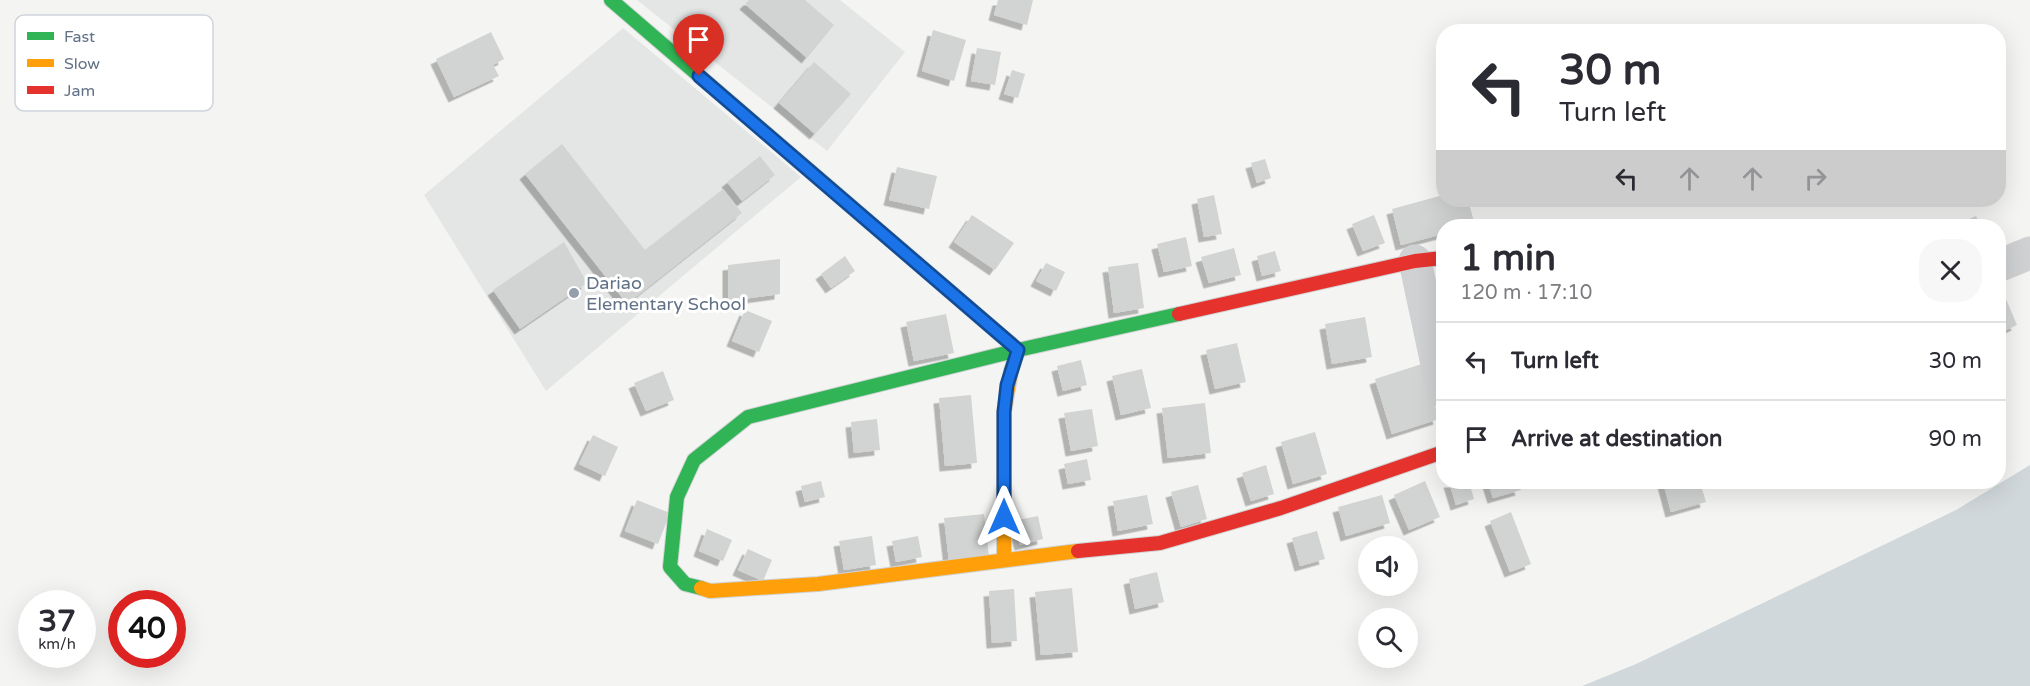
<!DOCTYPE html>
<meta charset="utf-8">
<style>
body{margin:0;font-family:"Varela Round",sans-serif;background:#f7f7f7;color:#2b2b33;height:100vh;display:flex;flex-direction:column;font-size:22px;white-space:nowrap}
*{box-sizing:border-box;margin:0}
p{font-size:20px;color:#7c7c81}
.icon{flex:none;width:33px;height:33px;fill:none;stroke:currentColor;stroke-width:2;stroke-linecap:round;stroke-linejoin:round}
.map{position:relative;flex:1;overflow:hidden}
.drawer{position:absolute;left:1436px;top:219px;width:570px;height:270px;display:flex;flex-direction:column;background:#fff;border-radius:24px;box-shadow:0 6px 24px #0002}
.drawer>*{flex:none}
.banner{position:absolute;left:1436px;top:24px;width:570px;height:183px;border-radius:24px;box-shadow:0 6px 24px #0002;background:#fff;color:#2b2b33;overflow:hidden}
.tools{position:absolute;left:1358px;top:536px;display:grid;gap:12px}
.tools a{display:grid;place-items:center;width:60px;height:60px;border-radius:50%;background:#fff;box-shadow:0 6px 24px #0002;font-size:30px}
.speed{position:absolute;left:18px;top:590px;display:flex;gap:12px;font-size:30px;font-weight:700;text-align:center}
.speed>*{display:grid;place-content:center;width:78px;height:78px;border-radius:50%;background:#fff;box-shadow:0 6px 24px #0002;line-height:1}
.speed small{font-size:15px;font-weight:400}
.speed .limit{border:9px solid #d22;background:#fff;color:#111}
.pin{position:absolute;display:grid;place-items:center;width:51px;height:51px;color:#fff;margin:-62px -26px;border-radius:50% 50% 50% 0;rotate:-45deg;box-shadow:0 0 6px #0007}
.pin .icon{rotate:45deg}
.me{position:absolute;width:66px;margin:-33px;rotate:0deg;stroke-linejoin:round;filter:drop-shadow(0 0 4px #0008)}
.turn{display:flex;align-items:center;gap:21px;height:126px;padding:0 24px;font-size:27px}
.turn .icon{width:78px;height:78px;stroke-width:2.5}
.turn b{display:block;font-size:42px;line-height:51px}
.lanes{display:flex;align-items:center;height:57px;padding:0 24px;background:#0003;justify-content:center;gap:30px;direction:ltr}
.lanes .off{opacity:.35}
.round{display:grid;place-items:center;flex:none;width:63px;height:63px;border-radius:24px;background:#f7f7f7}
.head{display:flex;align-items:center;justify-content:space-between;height:102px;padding:0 24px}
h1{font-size:36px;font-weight:700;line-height:45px}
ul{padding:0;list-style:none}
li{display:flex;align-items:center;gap:18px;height:78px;padding:0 24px;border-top:2px solid #e1e1e2}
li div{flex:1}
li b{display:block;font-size:22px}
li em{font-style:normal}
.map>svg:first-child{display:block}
.built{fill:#e4e6e5}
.water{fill:#d1d8dc}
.building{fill:#d2d3d3;filter:url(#shadow)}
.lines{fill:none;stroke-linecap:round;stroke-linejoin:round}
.fast-casing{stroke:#d0d3d3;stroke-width:16}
.slow-casing{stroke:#d0d3d3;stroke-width:16}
.jam-casing{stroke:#d0d3d3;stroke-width:16}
.street{stroke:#d0d1d2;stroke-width:33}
.fast{stroke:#30b455;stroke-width:14}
.slow{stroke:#ff9f0a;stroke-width:14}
.jam{stroke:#e5322d;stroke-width:14}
.route-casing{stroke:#114b97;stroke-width:15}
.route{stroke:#1a73e8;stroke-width:10}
.poi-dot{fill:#949fac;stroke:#fff;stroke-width:2}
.labels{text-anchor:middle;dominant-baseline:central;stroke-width:6;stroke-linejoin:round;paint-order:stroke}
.poi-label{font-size:18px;fill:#617186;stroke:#fff;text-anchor:start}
.key{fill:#fff;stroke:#d0d4db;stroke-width:1.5}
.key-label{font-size:16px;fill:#617186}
</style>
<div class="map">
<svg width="2030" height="686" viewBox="0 0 2030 686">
<defs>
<filter id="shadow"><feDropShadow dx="-5.5" dy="5.5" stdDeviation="0" flood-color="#0004"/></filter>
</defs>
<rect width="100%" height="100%" fill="#f4f5f2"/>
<path class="built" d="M 637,0 L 840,0 L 905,52 L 827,151 Z
M 623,28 L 801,177 L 546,391 L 424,195 Z"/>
<path class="water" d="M 2030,465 L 2030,686 L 1582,686 L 1636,664 L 1956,510 Z"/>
<path class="building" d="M 749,0 L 805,0 L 834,25 L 807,58 L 745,4 Z
M 998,0 L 1033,0 L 1027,25 L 994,15 Z
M 933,30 L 966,40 L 954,81 L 922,71 Z
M 491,32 L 504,59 L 493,65 L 499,76 L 454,97 L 436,59 Z
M 977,48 L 1001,52 L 995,85 L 971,81 Z
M 814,62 L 851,94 L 815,134 L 779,103 Z
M 1012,70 L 1025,74 L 1018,98 L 1004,94 Z
M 562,144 L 645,250 L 723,189 L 742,213 L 627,304 L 525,174 Z
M 760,156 L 775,175 L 742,201 L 727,182 Z
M 1265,159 L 1271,178 L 1257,183 L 1251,163 Z
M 897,167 L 937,176 L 929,209 L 889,200 Z
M 1214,195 L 1222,234 L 1204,237 L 1197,199 Z
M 1443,195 L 1443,200 L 1468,200 L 1475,225 L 1443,226 L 1443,234 L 1401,245 L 1392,209 Z
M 972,215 L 1014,243 L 995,270 L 954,242 Z
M 1374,215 L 1385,243 L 1363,251 L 1352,224 Z
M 1976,216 L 1981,226 L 1952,226 Z
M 1186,237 L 1192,266 L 1164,272 L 1157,244 Z
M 564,242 L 587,283 L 520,329 L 493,290 Z
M 1234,248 L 1241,275 L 1209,283 L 1201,257 Z
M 1275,251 L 1281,271 L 1262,276 L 1257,256 Z
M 845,256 L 855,271 L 831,288 L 821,274 Z
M 780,259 L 780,294 L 728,301 L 728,265 Z
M 1046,263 L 1065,272 L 1056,291 L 1036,281 Z
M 1138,263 L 1144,308 L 1114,313 L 1108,267 Z
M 1998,280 L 2017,325 L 1998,334 Z
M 745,310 L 772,321 L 759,352 L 732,341 Z
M 946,314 L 954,353 L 914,361 L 906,322 Z
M 1365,317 L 1372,357 L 1332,364 L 1325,324 Z
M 1237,343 L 1246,382 L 1215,389 L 1206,350 Z
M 1081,360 L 1087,385 L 1063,391 L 1057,366 Z
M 1422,364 L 1439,419 L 1392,434 L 1375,379 Z
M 1142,369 L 1151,408 L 1121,415 L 1112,376 Z
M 663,371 L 674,400 L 646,411 L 634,383 Z
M 971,395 L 977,463 L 945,466 L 939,398 Z
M 1205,403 L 1211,453 L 1168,458 L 1162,408 Z
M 1092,409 L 1098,446 L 1071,451 L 1064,413 Z
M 877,419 L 880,450 L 854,453 L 851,422 Z
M 1315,432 L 1327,474 L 1293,484 L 1281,442 Z
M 593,435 L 618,447 L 605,476 L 579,464 Z
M 1087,459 L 1091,480 L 1068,484 L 1064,464 Z
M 1266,465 L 1274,494 L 1251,501 L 1242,473 Z
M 821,481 L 825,497 L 805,502 L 801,486 Z
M 1425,481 L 1440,517 L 1409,530 L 1394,495 Z
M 1449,482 L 1469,482 L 1474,499 L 1456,505 Z
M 1488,482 L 1518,482 L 1521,490 L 1493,498 Z
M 1663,482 L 1700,482 L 1706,502 L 1671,512 Z
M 1198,485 L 1207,519 L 1181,527 L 1171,492 Z
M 1147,495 L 1153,524 L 1118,531 L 1113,501 Z
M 1382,495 L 1390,523 L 1346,536 L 1338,507 Z
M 637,500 L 670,513 L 658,544 L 625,531 Z
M 1511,512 L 1531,564 L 1510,572 L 1490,521 Z
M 984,514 L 989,556 L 949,561 L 944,518 Z
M 1038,516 L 1043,539 L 1020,545 L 1014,521 Z
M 707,529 L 732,540 L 723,561 L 699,551 Z
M 1317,531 L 1325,559 L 1300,566 L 1292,538 Z
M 872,536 L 876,565 L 844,570 L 839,541 Z
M 918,536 L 922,557 L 896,562 L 892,541 Z
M 748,549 L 772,560 L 763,581 L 738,570 Z
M 1157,572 L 1164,602 L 1135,609 L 1129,579 Z
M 1072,588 L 1078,652 L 1041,655 L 1035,592 Z
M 1014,589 L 1017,641 L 992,643 L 989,591 Z"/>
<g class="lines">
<g class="fast-casing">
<path id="fast" d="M 611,0 L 1018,350 L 1011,371
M 701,588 L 685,584 L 670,567 L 677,497 L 694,460 L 748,417 L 1018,350 L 1179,314"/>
</g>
<g class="slow-casing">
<path id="slow" d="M 1004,559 L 1004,412 L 1011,371
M 701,588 L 710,591 L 818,584 L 1078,551"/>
</g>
<g class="jam-casing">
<path id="jam" d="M 1179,314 L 1415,261 L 1443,258
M 1078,551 L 1160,543 L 1281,508 L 1443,452"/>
</g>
<path class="street" d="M 1415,261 L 1443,392
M 1998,266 L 2030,253"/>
<use href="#fast" class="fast"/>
<use href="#slow" class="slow"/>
<use href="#jam" class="jam"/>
</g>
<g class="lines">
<g class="route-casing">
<path id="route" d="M 699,76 L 1018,350 L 1007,385 L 1004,412 L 1004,517"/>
</g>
<use href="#route" class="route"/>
</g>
<circle class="poi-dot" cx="574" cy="293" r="6"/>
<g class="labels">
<g class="poi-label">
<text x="586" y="283">Dariao<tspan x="586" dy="21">Elementary School</tspan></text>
</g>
</g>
<rect x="15" y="15" width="198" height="96" rx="9" class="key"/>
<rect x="27" y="32" width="27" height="8" fill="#30b455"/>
<rect x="27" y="59" width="27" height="8" fill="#ff9f0a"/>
<rect x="27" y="86" width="27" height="8" fill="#e5322d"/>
<g class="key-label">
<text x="64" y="42">Fast</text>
<text x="64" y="69">Slow</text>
<text x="64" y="96">Jam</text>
</g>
</svg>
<div class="tools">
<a><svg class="icon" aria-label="sound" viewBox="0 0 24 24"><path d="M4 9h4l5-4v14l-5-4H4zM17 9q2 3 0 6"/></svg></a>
<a><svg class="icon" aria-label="search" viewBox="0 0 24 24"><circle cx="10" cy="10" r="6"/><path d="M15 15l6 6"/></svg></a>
</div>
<div class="speed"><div>37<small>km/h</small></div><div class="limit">40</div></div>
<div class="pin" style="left:699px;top:76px;background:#d93025"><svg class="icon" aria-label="arrive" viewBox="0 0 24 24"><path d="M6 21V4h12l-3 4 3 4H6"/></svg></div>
<svg class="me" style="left:1004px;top:517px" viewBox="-20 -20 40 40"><path d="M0-17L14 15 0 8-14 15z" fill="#1a73e8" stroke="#fff" stroke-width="4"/></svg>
<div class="banner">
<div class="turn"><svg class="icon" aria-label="left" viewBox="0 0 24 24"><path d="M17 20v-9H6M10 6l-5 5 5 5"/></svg><div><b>30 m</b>Turn left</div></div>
<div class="lanes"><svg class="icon" aria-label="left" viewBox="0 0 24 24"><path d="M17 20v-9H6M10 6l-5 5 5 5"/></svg><svg class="icon off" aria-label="ahead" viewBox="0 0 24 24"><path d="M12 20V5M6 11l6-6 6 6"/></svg><svg class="icon off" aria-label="ahead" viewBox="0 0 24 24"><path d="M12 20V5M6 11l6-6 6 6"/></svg><svg class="icon off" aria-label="right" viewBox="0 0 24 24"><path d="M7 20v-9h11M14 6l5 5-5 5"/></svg></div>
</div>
<section class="drawer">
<div class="head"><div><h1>1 min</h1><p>120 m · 17:10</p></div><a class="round"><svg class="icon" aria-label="close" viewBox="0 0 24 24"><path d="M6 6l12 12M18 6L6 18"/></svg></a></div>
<ul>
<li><svg class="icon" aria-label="left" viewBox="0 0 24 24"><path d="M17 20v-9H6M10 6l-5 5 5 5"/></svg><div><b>Turn left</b></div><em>30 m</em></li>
<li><svg class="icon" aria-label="arrive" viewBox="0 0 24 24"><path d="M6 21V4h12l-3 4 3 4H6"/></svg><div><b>Arrive at destination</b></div><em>90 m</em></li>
</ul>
</section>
</div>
